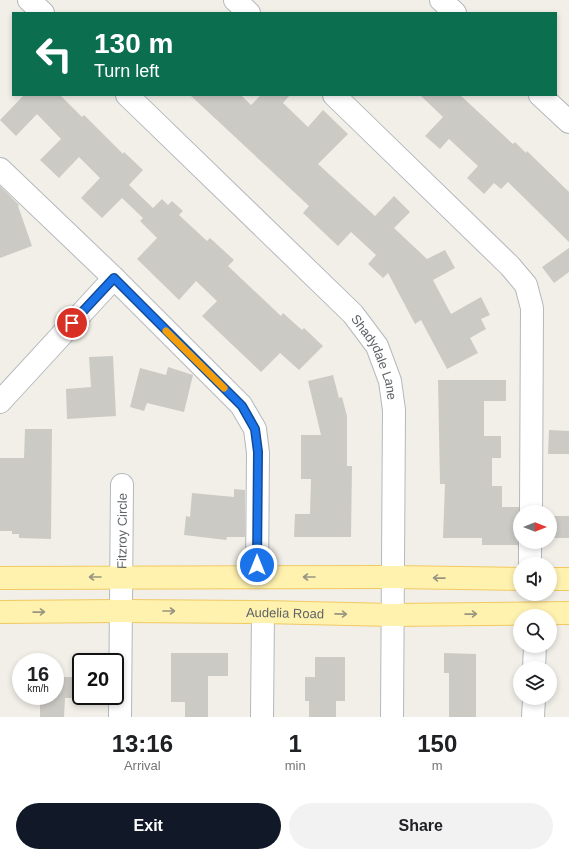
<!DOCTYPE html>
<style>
body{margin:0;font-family:Arial,sans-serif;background:#f2f2f2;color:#202124;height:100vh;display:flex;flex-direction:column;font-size:15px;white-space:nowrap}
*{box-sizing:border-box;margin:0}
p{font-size:13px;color:#757577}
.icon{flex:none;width:22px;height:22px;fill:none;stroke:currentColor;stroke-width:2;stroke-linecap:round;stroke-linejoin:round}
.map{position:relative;height:717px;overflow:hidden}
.sheet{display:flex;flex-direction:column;background:#fff;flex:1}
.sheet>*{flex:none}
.hud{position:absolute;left:12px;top:12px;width:545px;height:84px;border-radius:0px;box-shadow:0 2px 6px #0003;background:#0b6e4f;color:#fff;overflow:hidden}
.needle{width:26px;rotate:90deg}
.controls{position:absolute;left:513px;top:505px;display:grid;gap:8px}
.controls a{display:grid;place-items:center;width:44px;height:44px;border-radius:50%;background:#fff;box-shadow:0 2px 6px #0003;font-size:20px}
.speed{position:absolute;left:12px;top:653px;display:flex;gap:8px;font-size:20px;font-weight:700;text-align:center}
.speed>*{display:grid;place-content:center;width:52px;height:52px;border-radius:50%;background:#fff;box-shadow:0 2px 6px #0003;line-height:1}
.speed small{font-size:10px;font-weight:400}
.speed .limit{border:2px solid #111;border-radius:6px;background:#fff;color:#111}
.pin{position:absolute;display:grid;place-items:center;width:34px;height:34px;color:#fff;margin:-17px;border:2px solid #fff;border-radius:50%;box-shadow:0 1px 4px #0007}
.me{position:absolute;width:44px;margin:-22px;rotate:0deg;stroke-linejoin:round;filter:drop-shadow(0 0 3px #0008)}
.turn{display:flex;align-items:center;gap:14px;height:84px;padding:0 16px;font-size:18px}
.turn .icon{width:52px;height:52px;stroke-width:2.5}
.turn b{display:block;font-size:28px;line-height:34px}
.eta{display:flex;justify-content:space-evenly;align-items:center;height:68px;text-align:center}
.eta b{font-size:24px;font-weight:700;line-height:28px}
.cta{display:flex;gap:8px;margin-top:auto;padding:8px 16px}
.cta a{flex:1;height:46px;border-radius:24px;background:#111827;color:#fff;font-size:16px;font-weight:700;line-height:46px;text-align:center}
.cta a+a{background:#f2f2f2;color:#202124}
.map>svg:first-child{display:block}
.building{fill:#cccac5}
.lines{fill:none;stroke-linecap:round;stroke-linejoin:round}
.minor-casing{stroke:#b5b8bc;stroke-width:24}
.major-casing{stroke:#f2c960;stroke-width:24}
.minor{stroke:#fff;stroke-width:22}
.major{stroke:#fff2af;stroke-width:22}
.oneway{stroke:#979581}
.route-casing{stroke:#114b97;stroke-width:10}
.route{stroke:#1a73e8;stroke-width:7}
.slow{stroke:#f59e0b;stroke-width:7}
.labels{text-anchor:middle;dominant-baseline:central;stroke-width:4;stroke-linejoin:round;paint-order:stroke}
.street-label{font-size:13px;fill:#5f6368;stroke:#fff}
</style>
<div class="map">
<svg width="569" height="717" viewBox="0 0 569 717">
<rect width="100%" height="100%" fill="#f1efe8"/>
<path class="building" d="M 24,95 L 60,95 L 82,117 L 84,115 L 123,154 L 124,152 L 143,170 L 129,185 L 153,208 L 162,199 L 168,205 L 172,201 L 183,211 L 179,215 L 207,241 L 210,238 L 234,260 L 228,266 L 281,316 L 283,313 L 302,330 L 304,328 L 323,346 L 299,370 L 280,353 L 261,372 L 202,316 L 217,301 L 196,281 L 179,300 L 137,259 L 157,238 L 140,221 L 143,218 L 122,198 L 102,218 L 81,198 L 100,178 L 79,157 L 59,178 L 40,160 L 61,139 L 37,114 L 16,136 L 0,120 Z
M 190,95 L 241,95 L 251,105 L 261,95 L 290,95 L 283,103 L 308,127 L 323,110 L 348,134 L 318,164 L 375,216 L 394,196 L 410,212 L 394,228 L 427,259 L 445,250 L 455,268 L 433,280 L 451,314 L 481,297 L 490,315 L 481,319 L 486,329 L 470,338 L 478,353 L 447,369 L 421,320 L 415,324 L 388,273 L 383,278 L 368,264 L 376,255 L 351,232 L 338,246 L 303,213 L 309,206 Z
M 420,95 L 460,95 L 513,144 L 515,142 L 526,153 L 527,151 L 569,192 L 569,242 L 508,182 L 501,189 L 494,183 L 484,194 L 467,178 L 478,166 L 449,139 L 440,149 L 425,136 L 443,117 Z
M 0,186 L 19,205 L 18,206 L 32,246 L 0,258 Z
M 569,248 L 569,272 L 554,283 L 542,267 Z
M 113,356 L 116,416 L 67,419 L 66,389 L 91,387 L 89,357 Z
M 168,367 L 193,375 L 184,412 L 147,403 L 144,411 L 130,407 L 140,368 L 166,375 Z
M 333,375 L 339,398 L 342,397 L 347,416 L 347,466 L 352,466 L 351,537 L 294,537 L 295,514 L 310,514 L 311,479 L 301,479 L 301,435 L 321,435 L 308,381 Z
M 438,380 L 506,380 L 506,401 L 484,401 L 484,436 L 501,436 L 501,458 L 492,458 L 492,486 L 502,486 L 502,507 L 519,507 L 520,535 L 518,545 L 482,545 L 482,538 L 443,538 L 445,484 L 440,484 Z
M 25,429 L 52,429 L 51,539 L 19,538 L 19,534 L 12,534 L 12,531 L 0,531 L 0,458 L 24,458 Z
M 549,430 L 569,431 L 569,454 L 548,454 Z
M 234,489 L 245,490 L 245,537 L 227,537 L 226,540 L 184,535 L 186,516 L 190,517 L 192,493 L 234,497 Z
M 550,516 L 569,516 L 569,538 L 550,538 Z
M 171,653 L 228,653 L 228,676 L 208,676 L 208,717 L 185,717 L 185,702 L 171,702 Z
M 444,653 L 476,654 L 476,717 L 449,717 L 449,673 L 444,673 Z
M 315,657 L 345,657 L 345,701 L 336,701 L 336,717 L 309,717 L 309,701 L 305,701 L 305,677 L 315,677 Z
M 55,677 L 75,677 L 75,698 L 65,698 L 64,717 L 40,717 L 40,696 L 55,696 Z"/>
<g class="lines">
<g class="minor-casing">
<g id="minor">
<path d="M 29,0 L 43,13"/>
<path d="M 235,0 L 249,13"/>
<path d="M 441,0 L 455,13"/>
<path id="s1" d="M 127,95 L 353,314 L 377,346 L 390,381 L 394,410 L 392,717"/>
<path d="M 334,95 L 510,266 L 526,285 L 532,308 L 531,512"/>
<path d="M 540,95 L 569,122"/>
<path d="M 0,169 L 114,278 L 0,402"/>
<path d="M 114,278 L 241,405 L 255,429 L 258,453 L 257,577"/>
<path d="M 530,564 L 530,542"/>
<path d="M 534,668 L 535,646"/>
<path id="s2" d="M 120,717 L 122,485"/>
<path d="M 262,717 L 263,612"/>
<path d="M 533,717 L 534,698"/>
</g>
</g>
<g class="major-casing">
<g id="major">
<path d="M 0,578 L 393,577 L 520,579"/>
<path d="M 550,579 L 569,579"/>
<path id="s3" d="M 0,612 L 121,611 L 263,612 L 392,615 L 569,613"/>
</g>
</g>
<use href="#minor" class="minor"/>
<use href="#major" class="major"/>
</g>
<defs><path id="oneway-shaft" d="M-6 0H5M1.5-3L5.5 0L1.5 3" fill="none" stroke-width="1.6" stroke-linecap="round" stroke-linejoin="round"/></defs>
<g class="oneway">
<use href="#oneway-shaft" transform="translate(95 577) rotate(180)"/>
<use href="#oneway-shaft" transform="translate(309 577) rotate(180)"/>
<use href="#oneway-shaft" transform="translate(439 578) rotate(-179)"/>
<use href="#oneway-shaft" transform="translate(169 611)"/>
<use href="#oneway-shaft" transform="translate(39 612) rotate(-1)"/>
<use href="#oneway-shaft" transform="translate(341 614) rotate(1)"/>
<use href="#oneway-shaft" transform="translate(471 614) rotate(-1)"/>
</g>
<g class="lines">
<g class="route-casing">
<path id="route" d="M 72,323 L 114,278 L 242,406 L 255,429 L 258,452 L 257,565"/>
</g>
<use href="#route" class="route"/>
<path class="slow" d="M 166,331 L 224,388"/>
</g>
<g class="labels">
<g class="street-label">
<text stroke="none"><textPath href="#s1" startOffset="364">Shadydale Lane</textPath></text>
<text stroke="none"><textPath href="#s2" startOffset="186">Fitzroy Circle</textPath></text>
<text stroke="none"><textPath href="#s3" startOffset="285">Audelia Road</textPath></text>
</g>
</g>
</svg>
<div class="controls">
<a><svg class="needle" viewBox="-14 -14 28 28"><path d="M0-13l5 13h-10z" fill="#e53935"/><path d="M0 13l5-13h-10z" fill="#757577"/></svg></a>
<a><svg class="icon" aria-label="sound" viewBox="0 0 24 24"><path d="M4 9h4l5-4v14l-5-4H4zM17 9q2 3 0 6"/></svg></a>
<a><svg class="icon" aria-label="search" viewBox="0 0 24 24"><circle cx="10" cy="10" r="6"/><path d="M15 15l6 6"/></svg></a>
<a><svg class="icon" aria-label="layers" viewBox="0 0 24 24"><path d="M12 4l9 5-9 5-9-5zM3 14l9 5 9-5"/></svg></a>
</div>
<div class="speed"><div>16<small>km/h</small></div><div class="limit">20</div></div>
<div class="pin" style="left:72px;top:323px;background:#d93025"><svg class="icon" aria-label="arrive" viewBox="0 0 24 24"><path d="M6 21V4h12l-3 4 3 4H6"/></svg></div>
<svg class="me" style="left:257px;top:565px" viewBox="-20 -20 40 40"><circle r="17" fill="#1a73e8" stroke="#fff" stroke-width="3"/><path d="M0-11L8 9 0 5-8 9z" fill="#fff"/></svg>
<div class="hud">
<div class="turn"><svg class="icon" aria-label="left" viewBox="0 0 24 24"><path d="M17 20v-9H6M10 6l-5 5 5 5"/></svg><div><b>130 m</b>Turn left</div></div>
</div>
</div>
<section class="sheet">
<div class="eta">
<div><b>13:16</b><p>Arrival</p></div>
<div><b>1</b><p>min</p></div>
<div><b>150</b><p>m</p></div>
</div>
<div class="cta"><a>Exit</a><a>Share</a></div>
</section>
